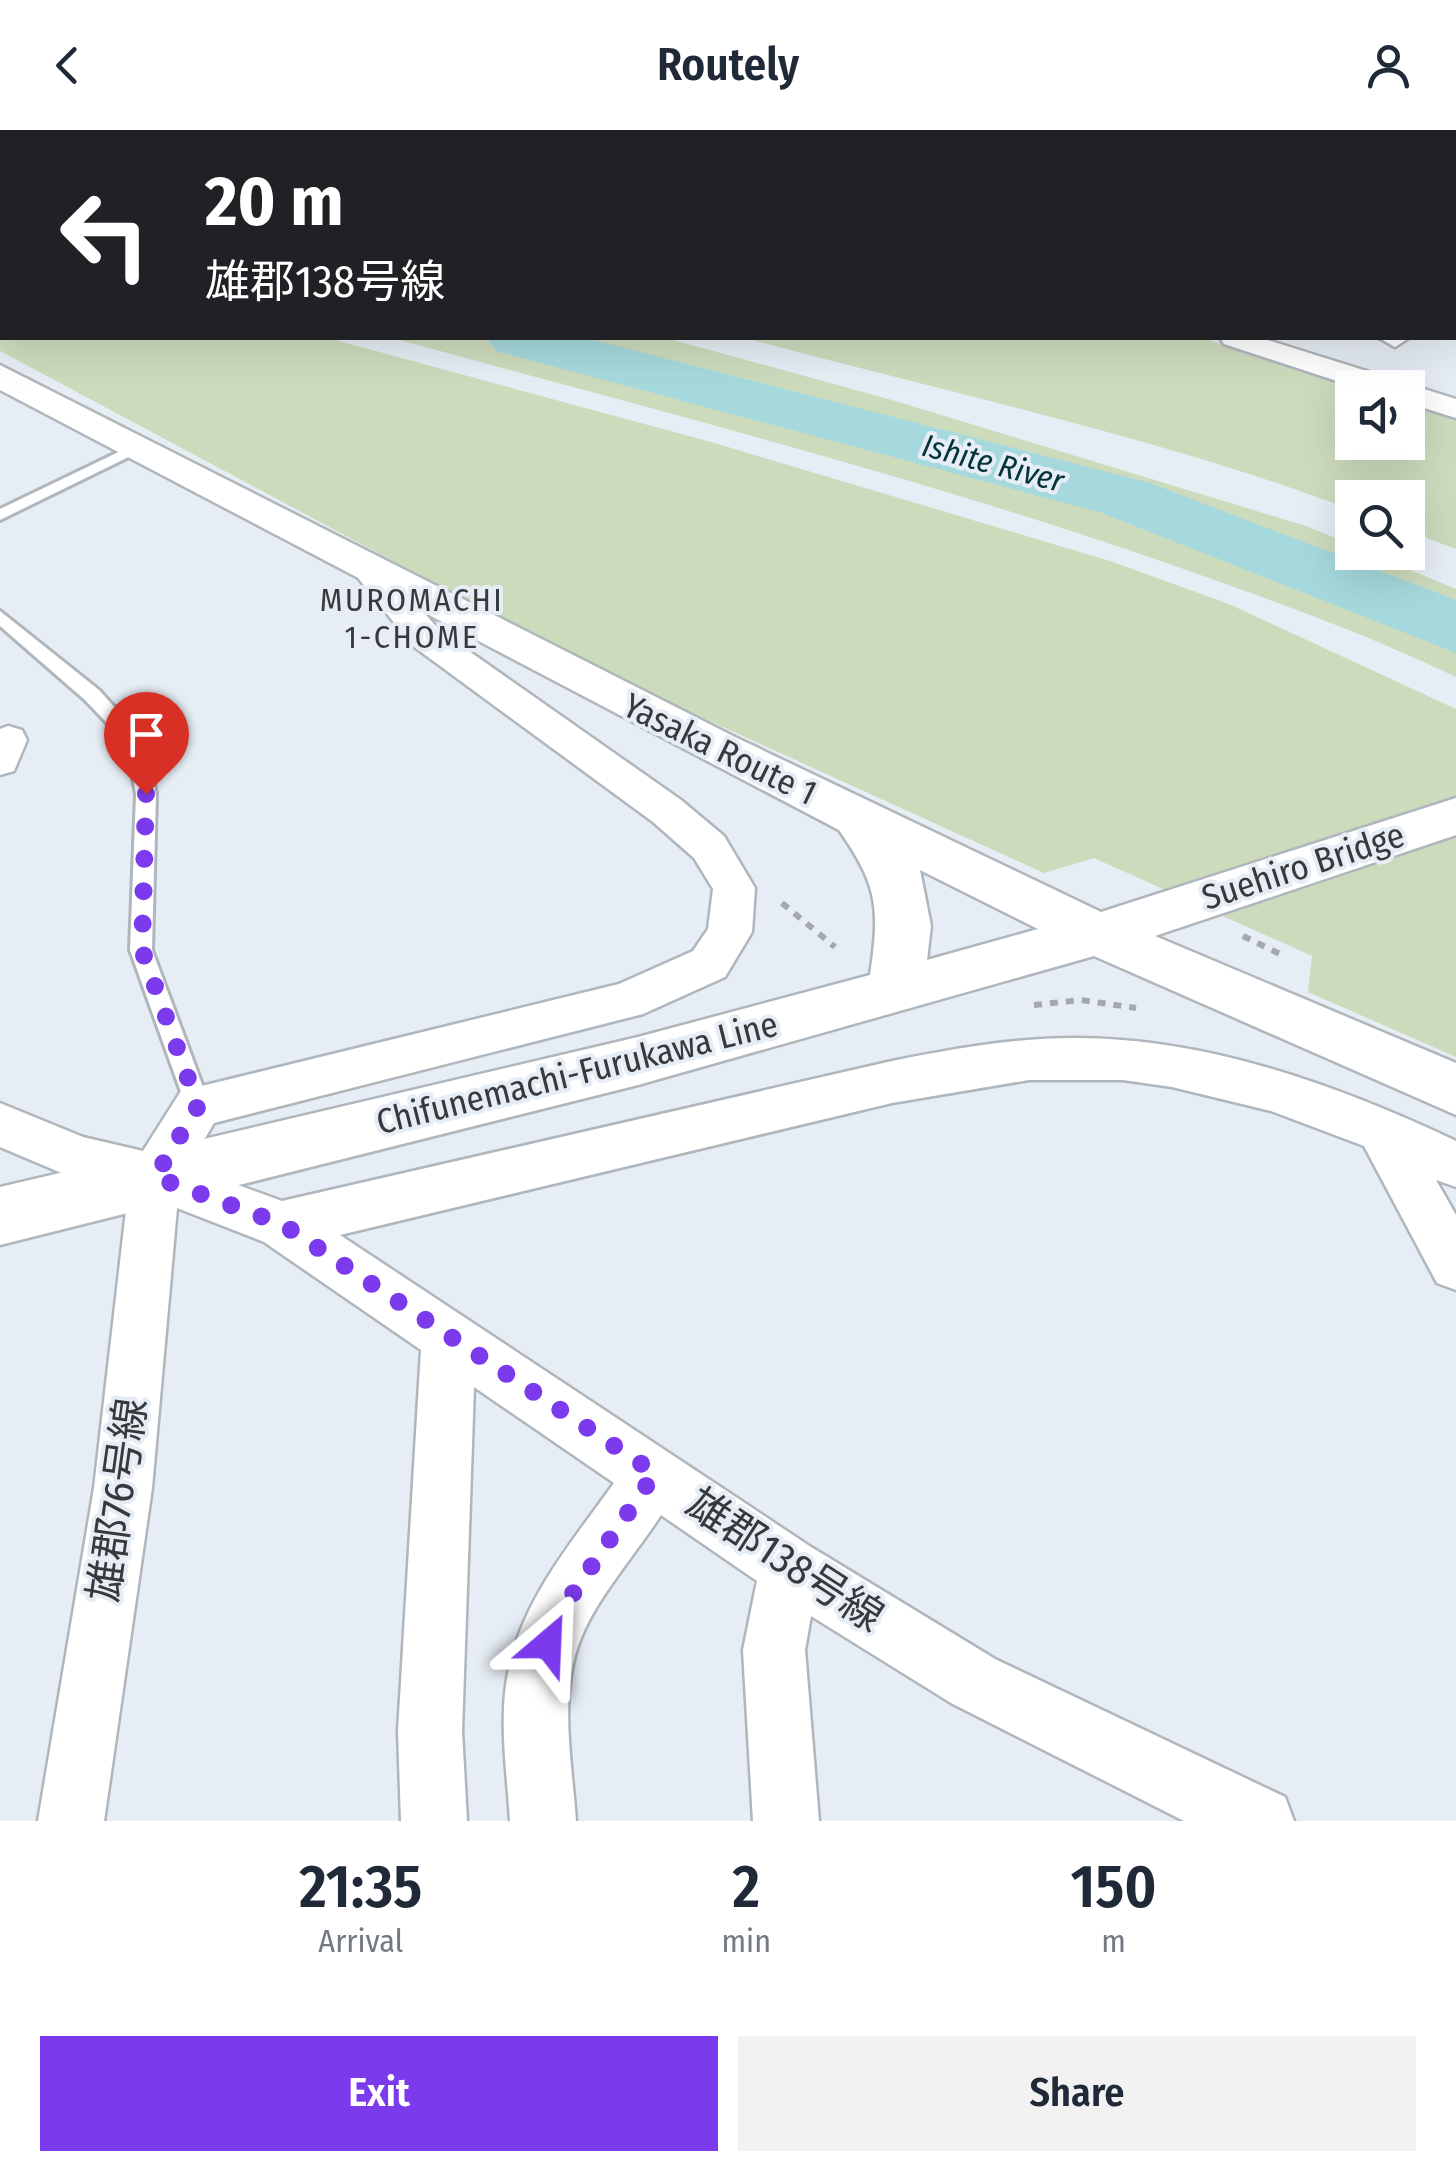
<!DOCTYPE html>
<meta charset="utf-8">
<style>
body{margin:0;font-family:"Fira Sans Condensed","Noto Sans JP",sans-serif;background:#f2f2f3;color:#1f2937;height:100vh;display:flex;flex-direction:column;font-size:38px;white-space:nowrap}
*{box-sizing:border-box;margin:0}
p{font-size:32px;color:#747a83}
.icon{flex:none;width:55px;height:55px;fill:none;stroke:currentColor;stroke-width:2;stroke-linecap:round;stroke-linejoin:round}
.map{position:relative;height:1691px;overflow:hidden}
.details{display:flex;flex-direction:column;background:#fff;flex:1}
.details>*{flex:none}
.banner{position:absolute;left:0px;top:0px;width:1458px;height:210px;box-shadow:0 10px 40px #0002;background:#202124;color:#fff;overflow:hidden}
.controls{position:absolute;left:1335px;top:240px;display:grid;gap:20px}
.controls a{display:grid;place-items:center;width:90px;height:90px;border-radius:0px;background:#fff;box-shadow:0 10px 40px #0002;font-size:50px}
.pin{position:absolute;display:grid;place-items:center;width:85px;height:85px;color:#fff;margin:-102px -42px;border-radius:50% 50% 50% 0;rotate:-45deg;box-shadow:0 0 10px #0007}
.pin .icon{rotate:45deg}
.me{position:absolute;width:110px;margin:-55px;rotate:26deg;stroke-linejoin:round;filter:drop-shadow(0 0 8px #0008)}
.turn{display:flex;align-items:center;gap:35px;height:210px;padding:0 40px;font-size:45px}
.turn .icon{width:130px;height:130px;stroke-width:2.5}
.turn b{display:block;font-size:70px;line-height:85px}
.eta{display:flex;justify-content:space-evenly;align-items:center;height:170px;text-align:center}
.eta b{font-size:60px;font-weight:600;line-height:70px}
.action{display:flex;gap:20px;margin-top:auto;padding:20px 40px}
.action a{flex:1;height:115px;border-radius:0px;background:#7c3aed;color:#fff;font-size:40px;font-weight:600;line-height:115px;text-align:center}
.action a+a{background:#f2f2f3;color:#1f2937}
header{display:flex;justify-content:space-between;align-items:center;height:130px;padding:0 40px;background:#fff;font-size:45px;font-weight:600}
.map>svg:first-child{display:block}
.green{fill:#cddbbd}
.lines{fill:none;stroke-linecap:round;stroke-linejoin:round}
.river{fill:#a6d9dd;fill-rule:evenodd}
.lane-casing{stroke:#afb6bc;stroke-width:6}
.street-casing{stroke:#afb6bc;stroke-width:5}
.secondary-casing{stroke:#afb6bc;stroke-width:5}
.path{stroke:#a3a8ae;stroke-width:6;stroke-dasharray:8 8;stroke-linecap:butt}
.lane{fill:#fff;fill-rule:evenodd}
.street{fill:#fff;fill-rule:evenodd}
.secondary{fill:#fff;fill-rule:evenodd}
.route{stroke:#7c3aed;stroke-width:18;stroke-dasharray:0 32.4}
.labels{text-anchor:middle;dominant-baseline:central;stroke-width:8;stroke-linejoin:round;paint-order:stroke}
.far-water-label{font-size:32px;font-style:italic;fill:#023539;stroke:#e6edf4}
.far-neighbourhood-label{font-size:32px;letter-spacing:2.5px;fill:#37393c;stroke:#e6edf4}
.street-label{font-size:35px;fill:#37393c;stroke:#e6edf4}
.near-street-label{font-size:42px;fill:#37393c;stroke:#e6edf4}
</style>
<header><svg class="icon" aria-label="back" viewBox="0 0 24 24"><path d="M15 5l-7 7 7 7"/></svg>Routely<svg class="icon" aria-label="person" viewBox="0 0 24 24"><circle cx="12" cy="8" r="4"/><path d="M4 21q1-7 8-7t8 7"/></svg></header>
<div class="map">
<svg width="1456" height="1691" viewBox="0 0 1456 1691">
<rect width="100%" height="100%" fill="#e6edf4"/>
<path class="green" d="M 140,0 L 541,0 L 549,2 L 145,2 Z
M 0,54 L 2,208 L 328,208 L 711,312 L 1110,431 L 1229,474 L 1456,579 L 1456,927 L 1308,862 L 1312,826 L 1094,728 L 1044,743 L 657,567 L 492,484 L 0,221 Z
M 392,208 L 666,208 L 892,270 L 1306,396 L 1352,415 L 1352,422 L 1369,423 L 1456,459 L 1456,547 C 1364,503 1271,470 1175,436 C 918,346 654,280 392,208 Z
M 745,208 L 1202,208 L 1356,257 L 1352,312 L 1408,312 L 1408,274 L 1456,291 L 1456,419 L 1408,401 L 1408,368 L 1352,368 L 1352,380 C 1157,306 947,263 745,208 Z"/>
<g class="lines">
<path class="river" d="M 0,0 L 33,0 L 34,2 L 2,2 L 2,15 Z
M 487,208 L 586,208 L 1150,353 L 1456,470 L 1456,523 L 1102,383 L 496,221 Z"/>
<g class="lane-casing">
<path id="lane" d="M 131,316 L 145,319 L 0,390 L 0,379 Z
M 0,481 L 99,560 L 145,611 L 156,664 L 152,820 L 210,976 L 207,983 L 198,987 L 189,983 L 186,976 L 130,820 L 136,664 L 126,613 L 85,570 L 0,496 Z"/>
</g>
<g class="street-casing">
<path id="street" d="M 555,0 L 585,0 L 587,2 L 557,2 Z
M 647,0 L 677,0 L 679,2 L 649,2 Z
M 1120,0 L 1146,0 L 1148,2 L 1122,2 Z
M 1421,0 L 1450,0 L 1452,2 L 1423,2 Z
M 1455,58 L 1456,58 L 1456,72 L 1455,72 Z
M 1455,124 L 1456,124 L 1456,141 L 1455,141 Z
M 1456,170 L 1456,187 L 1455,187 L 1455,170 Z
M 1220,208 L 1261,208 L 1456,269 L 1456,288 L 1408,273 L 1408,258 L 1358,258 L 1224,214 Z
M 1379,208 L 1409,208 L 1395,217 Z
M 367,427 L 379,430 L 439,500 L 681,670 L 724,706 L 755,758 L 752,802 L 725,847 L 643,884 L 214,993 L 188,1037 L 282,1071 L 892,931 C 952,919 1013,908 1075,908 C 1208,908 1340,956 1456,1011 L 1456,1057 L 1436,1050 L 1456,1085 L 1456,1160 L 1437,1153 L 1364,1016 L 1271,981 L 1172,957 L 1123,950 L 1029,950 L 892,973 L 340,1105 L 811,1417 L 995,1529 L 1285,1667 L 1294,1691 L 1184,1691 L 951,1573 L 811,1486 L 805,1520 L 819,1691 L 753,1691 L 743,1520 L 757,1451 L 661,1385 C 637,1422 597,1468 581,1508 C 558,1564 572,1632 576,1691 L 510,1691 C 507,1641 498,1587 509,1538 C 524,1467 573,1411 614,1353 L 474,1257 L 462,1601 L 467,1691 L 401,1691 L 398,1601 L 421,1220 L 264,1112 L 177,1078 L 152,1358 L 104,1691 L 38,1691 L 94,1358 L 128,1063 L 78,1050 L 0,1017 L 0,973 L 83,1007 L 143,1021 L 181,961 L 619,854 L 693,821 L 708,799 L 713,759 L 694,728 L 653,692 L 413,516 L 350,438 L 355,430 Z
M 8,596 L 22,600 L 27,610 L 14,641 L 0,645 L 0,599 Z"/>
</g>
<g class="secondary-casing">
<path id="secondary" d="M 0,235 L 735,607 L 1101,782 L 1456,668 L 1456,705 L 1155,806 L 1456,933 L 1456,985 L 1094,826 L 638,955 L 0,1115 L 0,1057 L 638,907 L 870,845 C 880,778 878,756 839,700 L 0,260 ZM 920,740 L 1038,799 L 927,830 L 931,796 Z"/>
</g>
<path class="path" d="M 782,773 L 835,817
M 1243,806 L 1286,827
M 1034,875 L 1081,870 L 1136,878"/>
<use href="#lane" class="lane"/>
<use href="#street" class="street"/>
<use href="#secondary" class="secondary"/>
</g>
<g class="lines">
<path class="route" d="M 146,664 L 142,820 L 198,976 L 155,1047 L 282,1094 L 655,1343 L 555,1490 L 548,1514"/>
</g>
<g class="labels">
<g class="far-water-label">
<text transform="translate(993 333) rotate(15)">Ishite River</text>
</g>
<g class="far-neighbourhood-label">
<text x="412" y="470">MUROMACHI<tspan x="412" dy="37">1-CHOME</tspan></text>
</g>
<g class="street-label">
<text transform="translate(720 619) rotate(26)">Yasaka Route 1</text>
<text transform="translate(1303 736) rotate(-18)">Suehiro Bridge</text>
<text transform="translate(577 943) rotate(-14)">Chifunemachi-Furukawa Line</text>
</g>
<g class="near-street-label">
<text transform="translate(118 1370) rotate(-82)">雄郡76号線</text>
<text transform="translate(785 1430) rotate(33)">雄郡138号線</text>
</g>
</g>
</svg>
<div class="controls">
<a><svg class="icon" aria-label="sound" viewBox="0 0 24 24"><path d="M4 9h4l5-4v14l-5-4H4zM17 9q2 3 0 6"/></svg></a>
<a><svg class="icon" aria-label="search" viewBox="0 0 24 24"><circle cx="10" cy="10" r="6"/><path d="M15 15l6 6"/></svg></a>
</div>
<div class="pin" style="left:146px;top:664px;background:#d93025"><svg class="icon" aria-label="arrive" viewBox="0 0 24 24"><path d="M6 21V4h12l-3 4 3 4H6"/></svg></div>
<svg class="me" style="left:548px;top:1514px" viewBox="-20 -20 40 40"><path d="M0-17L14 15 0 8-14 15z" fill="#7c3aed" stroke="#fff" stroke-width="4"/></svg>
<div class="banner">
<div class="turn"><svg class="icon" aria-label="left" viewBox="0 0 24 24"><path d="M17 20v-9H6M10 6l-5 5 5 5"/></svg><div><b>20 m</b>雄郡138号線</div></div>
</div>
</div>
<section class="details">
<div class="eta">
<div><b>21:35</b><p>Arrival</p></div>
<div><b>2</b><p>min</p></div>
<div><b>150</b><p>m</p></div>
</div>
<div class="action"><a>Exit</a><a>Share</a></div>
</section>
